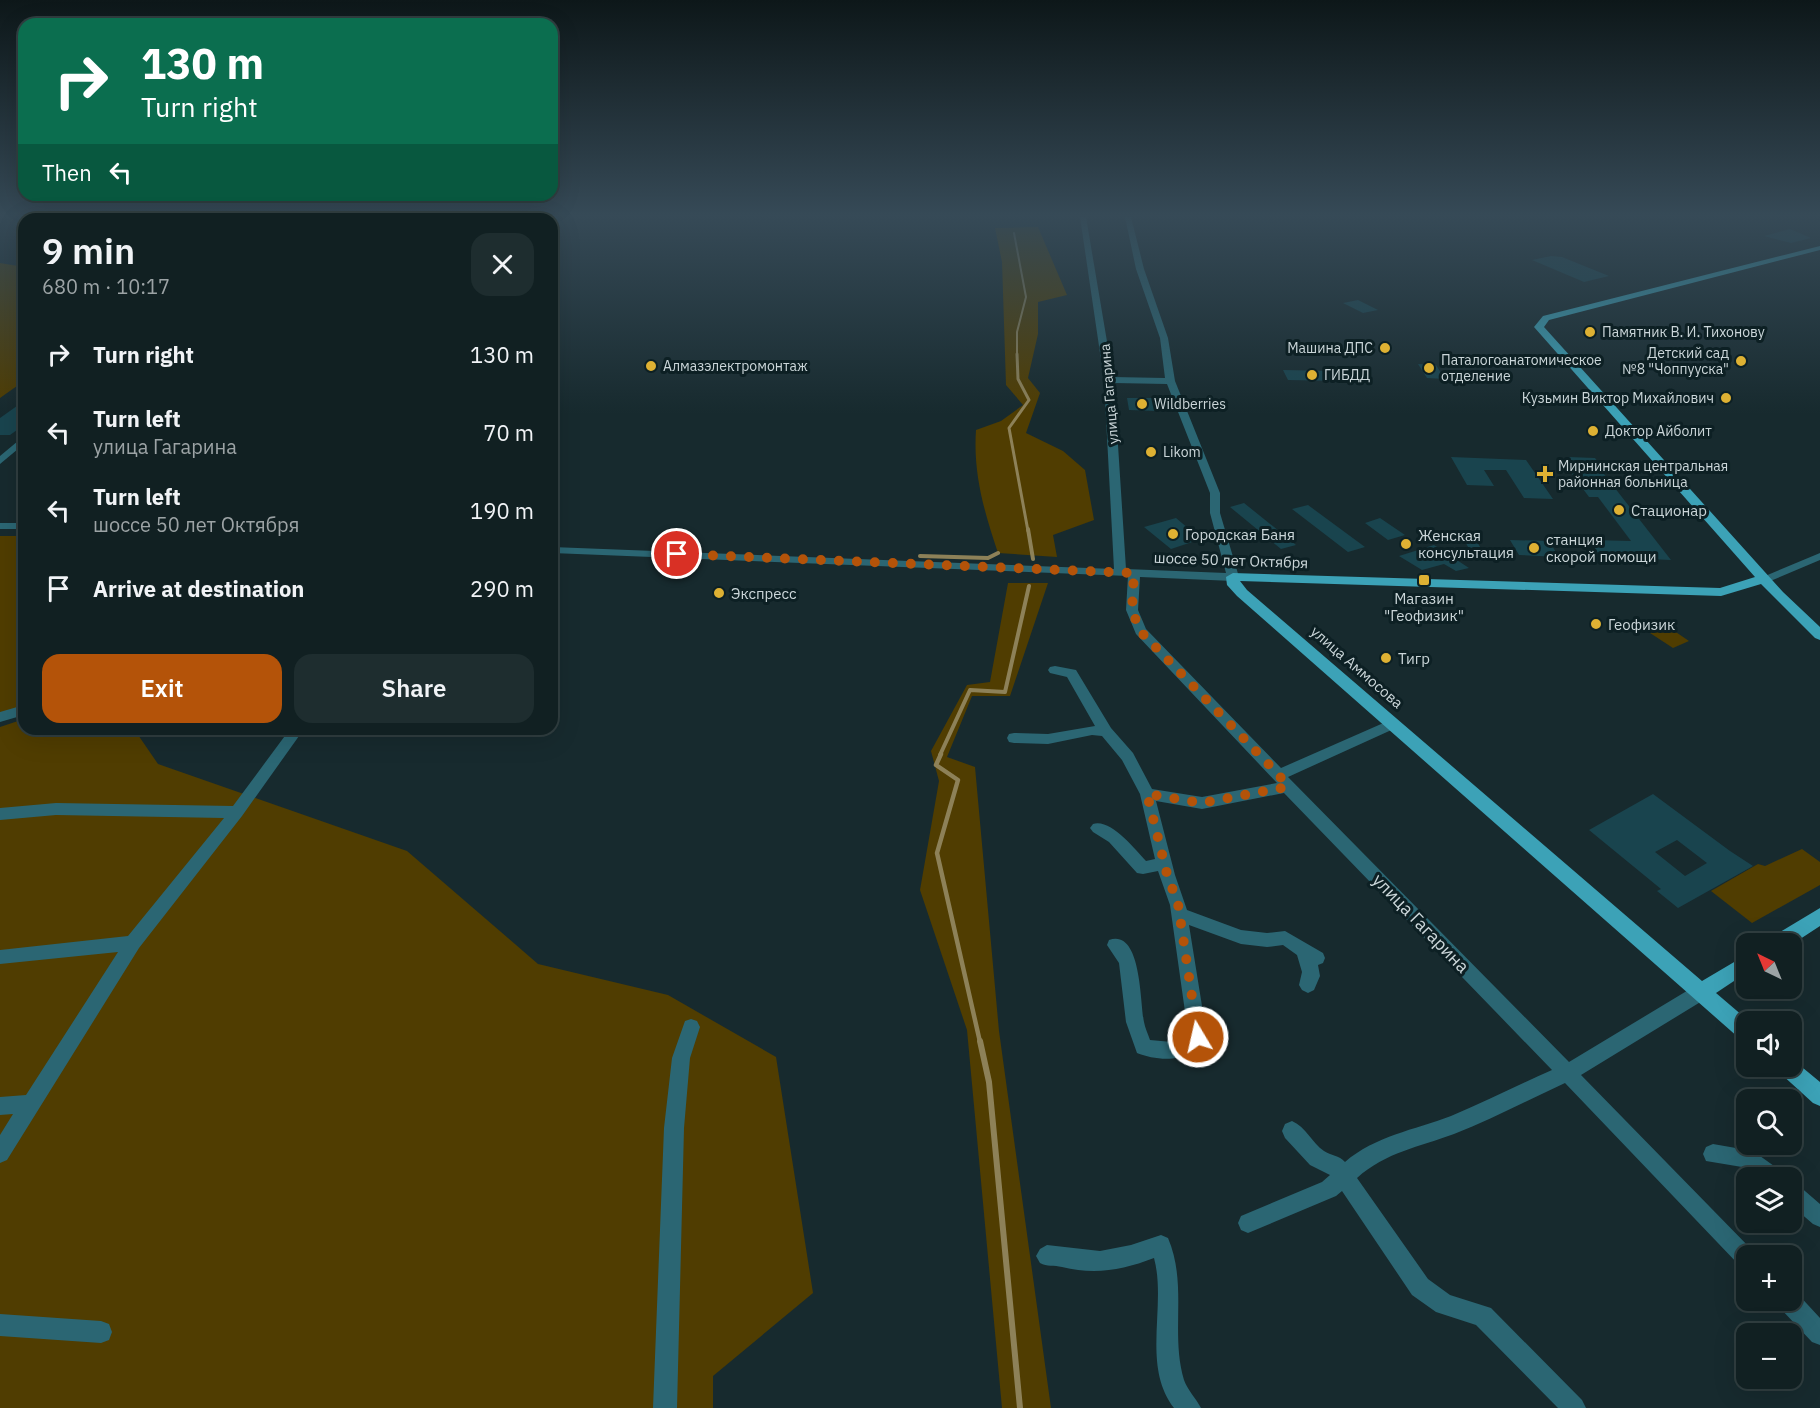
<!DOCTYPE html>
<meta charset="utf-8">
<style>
body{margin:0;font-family:"IBM Plex Sans",sans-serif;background:#1e2d2f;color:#f1f3f6;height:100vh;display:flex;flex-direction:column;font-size:22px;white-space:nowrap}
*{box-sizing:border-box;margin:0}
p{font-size:20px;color:#9ca3a5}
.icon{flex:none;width:33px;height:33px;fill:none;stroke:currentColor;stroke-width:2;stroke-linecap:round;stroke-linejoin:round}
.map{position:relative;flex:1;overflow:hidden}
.panel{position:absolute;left:18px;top:213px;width:540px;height:522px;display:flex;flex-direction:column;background:#112022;border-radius:18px;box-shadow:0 6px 24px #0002,0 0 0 2px #303e40}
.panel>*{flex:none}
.guide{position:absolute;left:18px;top:18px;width:540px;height:183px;border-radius:18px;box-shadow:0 6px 24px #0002,0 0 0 2px #303e40;background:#0b6e4f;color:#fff;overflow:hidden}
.needle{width:39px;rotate:317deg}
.buttons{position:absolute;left:1736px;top:933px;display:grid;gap:12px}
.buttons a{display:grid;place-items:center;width:66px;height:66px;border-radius:12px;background:#112022;box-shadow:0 6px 24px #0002,0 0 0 2px #303e40;font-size:30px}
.pin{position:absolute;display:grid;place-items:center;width:51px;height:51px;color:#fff;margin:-26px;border:3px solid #fff;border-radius:50%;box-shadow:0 2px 6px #0007}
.me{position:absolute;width:66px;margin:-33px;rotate:351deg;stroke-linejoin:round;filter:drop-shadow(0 0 4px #0008)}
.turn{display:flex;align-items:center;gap:21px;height:126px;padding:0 24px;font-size:27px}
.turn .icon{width:78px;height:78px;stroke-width:2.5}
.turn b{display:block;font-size:42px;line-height:51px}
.then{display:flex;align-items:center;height:57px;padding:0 24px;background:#0003;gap:12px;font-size:22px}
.round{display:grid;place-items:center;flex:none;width:63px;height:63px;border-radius:18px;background:#1e2d2f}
.head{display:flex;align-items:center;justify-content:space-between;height:102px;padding:0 24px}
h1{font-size:36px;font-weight:600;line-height:45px}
.cta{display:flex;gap:12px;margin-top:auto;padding:12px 24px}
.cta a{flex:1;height:69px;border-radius:18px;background:#b45309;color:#fff;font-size:24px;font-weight:600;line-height:69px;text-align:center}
.cta a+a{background:#1e2d2f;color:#f1f3f6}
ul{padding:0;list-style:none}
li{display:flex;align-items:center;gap:18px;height:78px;padding:0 24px}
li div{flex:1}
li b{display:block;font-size:22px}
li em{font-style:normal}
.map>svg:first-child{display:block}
.green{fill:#503d01}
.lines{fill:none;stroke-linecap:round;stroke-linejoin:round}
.stream-far4{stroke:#8d8158;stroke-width:2}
.stream-far3{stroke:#8d8158;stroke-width:3}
.stream-far2{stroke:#8d8158;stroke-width:4}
.stream-far1{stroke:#8d8158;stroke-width:4.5}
.stream{stroke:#8d8158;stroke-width:6}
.building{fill:#19444e;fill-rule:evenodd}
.minor{fill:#2b6673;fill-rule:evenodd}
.major{fill:#3ca2b7;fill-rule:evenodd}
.route{stroke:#b45309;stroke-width:10;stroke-dasharray:0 18}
.poi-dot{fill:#deb133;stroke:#0d2024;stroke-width:2}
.labels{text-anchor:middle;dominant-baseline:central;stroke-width:6;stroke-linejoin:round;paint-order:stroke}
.far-poi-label{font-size:14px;fill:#cbd6d9;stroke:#0d2024;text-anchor:start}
.far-street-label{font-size:14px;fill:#cbd6d9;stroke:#0d2024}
.poi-label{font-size:15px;fill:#cbd6d9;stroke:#0d2024;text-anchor:start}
.street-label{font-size:15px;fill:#cbd6d9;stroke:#0d2024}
.near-street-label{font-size:18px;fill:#cbd6d9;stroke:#0d2024}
</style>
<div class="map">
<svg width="1820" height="1408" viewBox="0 0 1820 1408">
<rect width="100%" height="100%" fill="#172a2e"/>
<path class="green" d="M 1038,227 L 1067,295 L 1038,302 L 1038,334 L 1028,378 L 1040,393 L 1026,433 L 1063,451 L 1085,470 L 1094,520 L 1053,535 L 1057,557 L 998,553 C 984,511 973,474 976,430 L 1001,421 L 1023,405 L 1006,385 L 1002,262 L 995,228 Z
M 0,263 L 24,267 L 24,381 L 0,398 Z
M 0,536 L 24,536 L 24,706 L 0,713 Z
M 1008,583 L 1048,583 L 1010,696 L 972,696 L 947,757 L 975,767 L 999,1031 L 1051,1408 L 1002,1408 L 967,1030 L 920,890 L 939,781 L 931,751 L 967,685 L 990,682 Z
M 1667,626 L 1689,641 L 1673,648 L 1650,633 Z
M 24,719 L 24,729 L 134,729 L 158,764 L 407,851 L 538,964 L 668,995 L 776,1057 L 813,1293 L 713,1376 L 713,1408 L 0,1408 L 0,727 Z
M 1802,849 L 1820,862 L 1820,885 L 1752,923 L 1711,891 L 1758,864 L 1765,866 Z"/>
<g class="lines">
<path class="stream-far4" d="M 1014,233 L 1026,297 L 1017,332 L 1017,355"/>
<path class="stream-far3" d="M 1017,354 L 1018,379 L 1029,400 L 1009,428 L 1028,531"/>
<path class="stream-far2" d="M 1028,529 L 1033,559
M 920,556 L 988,558 L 998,553
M 940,755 L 970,690 L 1005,692 L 1029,586"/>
<path class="stream-far1" d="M 941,754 L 936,765 L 958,780 L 937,853 L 980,1042"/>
<path class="stream" d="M 980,1041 L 989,1082 L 1020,1408"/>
</g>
<path class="building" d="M 1790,229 L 1811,238 L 1791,243 L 1764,236 Z
M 1551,256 L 1562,257 L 1609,276 L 1584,282 L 1532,260 Z
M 1358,300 L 1378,310 L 1363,313 L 1343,303 Z
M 1418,364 L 1436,365 L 1445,379 L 1427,378 Z
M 1283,370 L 1336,371 L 1341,381 L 1288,380 Z
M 1127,398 L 1154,398 L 1157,411 L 1129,410 Z
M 24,401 L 24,425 L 10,435 L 0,435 L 0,418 Z
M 1451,457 L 1526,460 L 1553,499 L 1524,498 L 1506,470 L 1484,470 L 1494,486 L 1467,485 Z
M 1568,457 L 1595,458 L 1607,474 L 1604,474 L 1671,560 L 1601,557 L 1589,540 L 1631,541 L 1598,497 L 1589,497 L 1566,466 L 1575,466 Z
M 1244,503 L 1289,539 L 1296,545 L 1281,549 L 1230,507 Z
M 1308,505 L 1365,547 L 1348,552 L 1292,509 Z
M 1176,518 L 1201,539 L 1171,549 L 1144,527 Z
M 1380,518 L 1405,535 L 1388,540 L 1365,523 Z
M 1460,533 L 1472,533 L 1483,552 L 1471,552 Z
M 1510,540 L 1549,541 L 1559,557 L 1519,555 Z
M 1434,545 L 1469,568 L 1456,571 L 1444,564 L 1422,570 L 1399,556 Z
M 1653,794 L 1730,851 L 1753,866 L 1678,908 L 1657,891 L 1661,889 L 1589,830 ZM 1677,840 L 1707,863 L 1685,876 L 1655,852 Z"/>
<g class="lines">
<path class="minor" d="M 1080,217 L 1086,217 L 1113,377 L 1165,378 L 1160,338 L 1136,269 L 1125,217 L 1131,217 L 1144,269 L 1168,338 L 1175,381 L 1220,493 L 1220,513 L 1239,577 L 1233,581 L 1140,577 L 1138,610 L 1146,629 L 1281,768 L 1388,721 L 1398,721 L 1400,724 L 1398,727 L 1288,777 L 1569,1062 L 1695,986 L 1701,984 L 1707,986 L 1710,992 L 1707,998 L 1581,1075 L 1753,1251 L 1756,1256 L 1746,1256 L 1746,1269 L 1739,1265 L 1565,1083 C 1528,1100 1492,1119 1454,1134 C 1419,1147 1386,1152 1357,1178 L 1428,1279 L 1450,1295 L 1491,1308 L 1582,1400 L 1586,1408 L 1558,1408 L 1476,1325 L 1436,1312 L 1412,1295 L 1342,1191 L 1336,1196 L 1248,1233 L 1241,1230 L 1238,1223 L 1241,1216 L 1322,1182 L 1330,1175 L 1310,1165 L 1285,1138 L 1282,1131 L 1285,1124 L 1292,1121 C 1306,1127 1312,1143 1324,1151 C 1331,1156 1339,1155 1345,1162 C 1375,1136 1414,1130 1451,1116 C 1485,1102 1518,1085 1552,1070 L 1284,793 L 1202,809 L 1156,801 L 1175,875 L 1187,910 L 1241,930 L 1267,933 L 1285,931 L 1323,953 L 1325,958 L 1323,963 L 1318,965 L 1320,976 L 1314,990 L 1308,993 L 1302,990 L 1299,985 L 1302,972 L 1297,955 L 1283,945 L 1267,947 L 1241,944 L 1189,925 L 1207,1037 C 1195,1063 1159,1062 1137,1053 L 1126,1022 L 1119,963 L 1107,945 L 1109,940 C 1142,928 1140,1004 1144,1022 C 1145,1028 1148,1034 1150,1040 L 1172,1042 L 1188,1033 L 1170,905 L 1158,871 L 1143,874 L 1137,873 L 1109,842 L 1093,832 L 1090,828 L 1093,824 C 1110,818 1135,849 1146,861 L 1155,859 L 1140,794 L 1122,760 L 1102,736 L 1092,735 L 1048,744 L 1014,743 L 1009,742 L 1007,738 L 1009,734 L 1014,733 L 1048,734 L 1095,726 L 1067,677 L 1050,673 L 1048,670 L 1050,667 L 1055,666 L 1076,670 L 1111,728 L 1133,753 L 1152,789 L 1202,797 L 1277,783 L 1136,634 L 1126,610 L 1128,576 L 552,553 L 552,547 L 1114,569 L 1104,380 ZM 1114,383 L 1167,384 L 1210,493 L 1210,513 L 1226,573 L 1126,569 Z
M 24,436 L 24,444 L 0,464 L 0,456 Z
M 0,523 L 24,523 L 24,529 L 0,529 Z
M 1820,553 L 1820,560 L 1768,582 L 1760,582 L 1758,579 Z
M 24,705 L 24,715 L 0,722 L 0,712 Z
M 290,729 L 304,729 L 242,816 L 139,948 L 7,1160 L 0,1163 L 0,1135 L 13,1114 L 0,1115 L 0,1097 L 26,1095 L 118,952 L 0,964 L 0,950 L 128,936 L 224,818 L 56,815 L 0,820 L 0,808 L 56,803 L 233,806 Z
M 691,1019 L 697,1021 L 700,1027 L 690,1058 L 684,1128 L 677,1408 L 653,1408 L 664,1128 L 672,1058 L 685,1021 Z
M 1713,1144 L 1753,1151 L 1781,1171 L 1784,1178 L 1756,1178 L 1742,1167 L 1706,1161 L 1703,1154 L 1706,1147 Z
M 1791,1182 L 1798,1185 L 1820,1204 L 1820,1227 L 1813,1224 L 1791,1205 Z
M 1161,1235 L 1168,1238 C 1188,1285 1170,1333 1184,1380 C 1188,1391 1196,1398 1201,1408 L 1174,1408 C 1141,1365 1167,1306 1154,1258 C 1123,1270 1095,1275 1062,1267 C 1054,1265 1047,1267 1040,1263 L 1036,1256 L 1040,1249 L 1047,1245 L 1100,1251 L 1131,1245 Z
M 1791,1290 L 1796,1292 L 1820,1318 L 1820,1345 L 1812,1342 L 1780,1308 L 1777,1300 L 1791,1300 Z
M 0,1314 L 101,1321 L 109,1324 L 112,1332 L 109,1340 L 101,1343 L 0,1336 Z"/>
<path class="major" d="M 1820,246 L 1820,250 L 1549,320 L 1544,327 L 1783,592 L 1820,627 L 1820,640 L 1815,638 L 1761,584 L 1721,596 L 1240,581 L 1247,590 L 1702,981 L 1746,955 L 1746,973 L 1716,993 L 1750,1022 L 1746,1022 L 1746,1040 L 1739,1038 L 1237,596 L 1227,585 L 1226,577 L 1233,573 L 1720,588 L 1755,577 L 1534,327 L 1543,316 Z
M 1820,908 L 1820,926 L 1791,945 L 1768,944 L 1770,938 Z
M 1791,1058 L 1820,1082 L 1820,1106 L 1813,1103 L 1780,1073 L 1777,1066 L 1791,1066 Z"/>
</g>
<linearGradient id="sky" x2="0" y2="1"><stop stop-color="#0d1719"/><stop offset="0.52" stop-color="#364a57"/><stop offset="1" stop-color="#364a57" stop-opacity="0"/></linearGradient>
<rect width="1820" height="414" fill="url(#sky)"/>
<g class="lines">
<path class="route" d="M 677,554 L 1134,573 L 1132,610 L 1140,631 L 1279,775 L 1287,787 L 1202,803 L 1147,794 L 1167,874 L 1178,904 L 1198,1037"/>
</g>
<g class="poi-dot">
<circle cx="1590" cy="332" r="6"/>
<circle cx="1385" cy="348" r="6"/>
<circle cx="1741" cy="361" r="6"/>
<circle cx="651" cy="366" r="6"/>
<circle cx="1429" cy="368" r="6"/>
<circle cx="1312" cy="375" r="6"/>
<circle cx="1726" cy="398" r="6"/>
<circle cx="1142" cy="404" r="6"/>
<circle cx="1593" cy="431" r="6"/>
<circle cx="1151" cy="452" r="6"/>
<path d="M1542 465h6v6h6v6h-6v6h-6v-6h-6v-6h6z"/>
<circle cx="1619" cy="510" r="6"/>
<circle cx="1173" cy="534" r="6"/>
<circle cx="1406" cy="544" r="6"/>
<circle cx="1534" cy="548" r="6"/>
<rect x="1418" y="574" width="12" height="12" rx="3"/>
<circle cx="719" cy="593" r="6"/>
<circle cx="1596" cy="624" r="6"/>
<circle cx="1386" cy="658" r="6"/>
</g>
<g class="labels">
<g class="far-poi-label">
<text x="1602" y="332">Памятник В. И. Тихонову</text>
<text x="1373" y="348" text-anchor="end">Машина ДПС</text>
<text x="1729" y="353" text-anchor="end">Детский сад<tspan x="1729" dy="16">№8 "Чоппууска"</tspan></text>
<text x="1441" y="360">Паталогоанатомическое<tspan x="1441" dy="16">отделение</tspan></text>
<text x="663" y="366">Алмазэлектромонтаж</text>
<text x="1324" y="375">ГИБДД</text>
<text x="1714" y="398" text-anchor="end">Кузьмин Виктор Михайлович</text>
<text x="1154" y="404">Wildberries</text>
<text x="1605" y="431">Доктор Айболит</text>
<text x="1163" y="452">Likom</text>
<text x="1558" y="466">Мирнинская центральная<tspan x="1558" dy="16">районная больница</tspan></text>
</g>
<g class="far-street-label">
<text transform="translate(1109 394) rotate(-95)">улица Гагарина</text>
</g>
<g class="poi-label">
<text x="1631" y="510">Стационар</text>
<text x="1185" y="534">Городская Баня</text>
<text x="1418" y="535">Женская<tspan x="1418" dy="17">консультация</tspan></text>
<text x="1546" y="539">станция<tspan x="1546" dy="17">скорой помощи</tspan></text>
<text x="731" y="593">Экспресс</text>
<text x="1424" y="598" text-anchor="middle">Магазин<tspan x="1424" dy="17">"Геофизик"</tspan></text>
<text x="1608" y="624">Геофизик</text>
<text x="1398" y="658">Тигр</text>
</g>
<g class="street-label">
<text transform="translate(1231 560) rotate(2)">шоссе 50 лет Октября</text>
<text transform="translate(1357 667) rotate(41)">улица Аммосова</text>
</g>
<g class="near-street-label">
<text transform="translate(1421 923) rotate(46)">улица Гагарина</text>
</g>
</g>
</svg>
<div class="buttons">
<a><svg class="needle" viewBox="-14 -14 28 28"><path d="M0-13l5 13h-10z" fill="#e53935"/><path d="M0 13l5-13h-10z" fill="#9ca3a5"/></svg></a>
<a><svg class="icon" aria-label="sound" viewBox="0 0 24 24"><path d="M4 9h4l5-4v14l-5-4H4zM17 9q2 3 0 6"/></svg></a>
<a><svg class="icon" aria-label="search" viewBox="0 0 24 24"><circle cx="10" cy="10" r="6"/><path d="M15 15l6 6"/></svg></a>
<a><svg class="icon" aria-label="layers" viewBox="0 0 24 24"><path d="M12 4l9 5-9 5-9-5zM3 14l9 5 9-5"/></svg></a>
<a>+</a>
<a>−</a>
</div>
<div class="pin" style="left:677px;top:554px;background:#d93025"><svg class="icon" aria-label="arrive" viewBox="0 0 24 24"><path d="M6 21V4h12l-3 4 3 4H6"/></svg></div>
<svg class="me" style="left:1198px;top:1037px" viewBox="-20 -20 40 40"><circle r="17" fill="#b45309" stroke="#fff" stroke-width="3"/><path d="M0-11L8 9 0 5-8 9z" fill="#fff"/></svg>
<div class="guide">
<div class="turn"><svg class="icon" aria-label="right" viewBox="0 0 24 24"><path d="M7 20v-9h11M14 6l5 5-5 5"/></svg><div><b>130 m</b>Turn right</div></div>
<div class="then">Then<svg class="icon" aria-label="left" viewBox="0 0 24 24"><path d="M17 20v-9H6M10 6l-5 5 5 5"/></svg></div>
</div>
<section class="panel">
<div class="head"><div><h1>9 min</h1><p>680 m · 10:17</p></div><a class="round"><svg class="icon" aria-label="close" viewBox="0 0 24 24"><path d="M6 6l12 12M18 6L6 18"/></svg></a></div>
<ul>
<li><svg class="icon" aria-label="right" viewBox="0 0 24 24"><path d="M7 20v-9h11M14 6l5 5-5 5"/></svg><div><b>Turn right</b></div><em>130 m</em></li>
<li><svg class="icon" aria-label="left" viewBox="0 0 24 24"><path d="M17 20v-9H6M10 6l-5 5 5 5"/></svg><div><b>Turn left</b><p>улица Гагарина</p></div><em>70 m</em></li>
<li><svg class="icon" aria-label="left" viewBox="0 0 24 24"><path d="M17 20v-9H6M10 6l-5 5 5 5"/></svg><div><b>Turn left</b><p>шоссе 50 лет Октября</p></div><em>190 m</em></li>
<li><svg class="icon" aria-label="arrive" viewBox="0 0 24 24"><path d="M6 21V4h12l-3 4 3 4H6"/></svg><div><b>Arrive at destination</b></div><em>290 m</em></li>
</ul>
<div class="cta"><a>Exit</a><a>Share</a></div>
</section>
</div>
